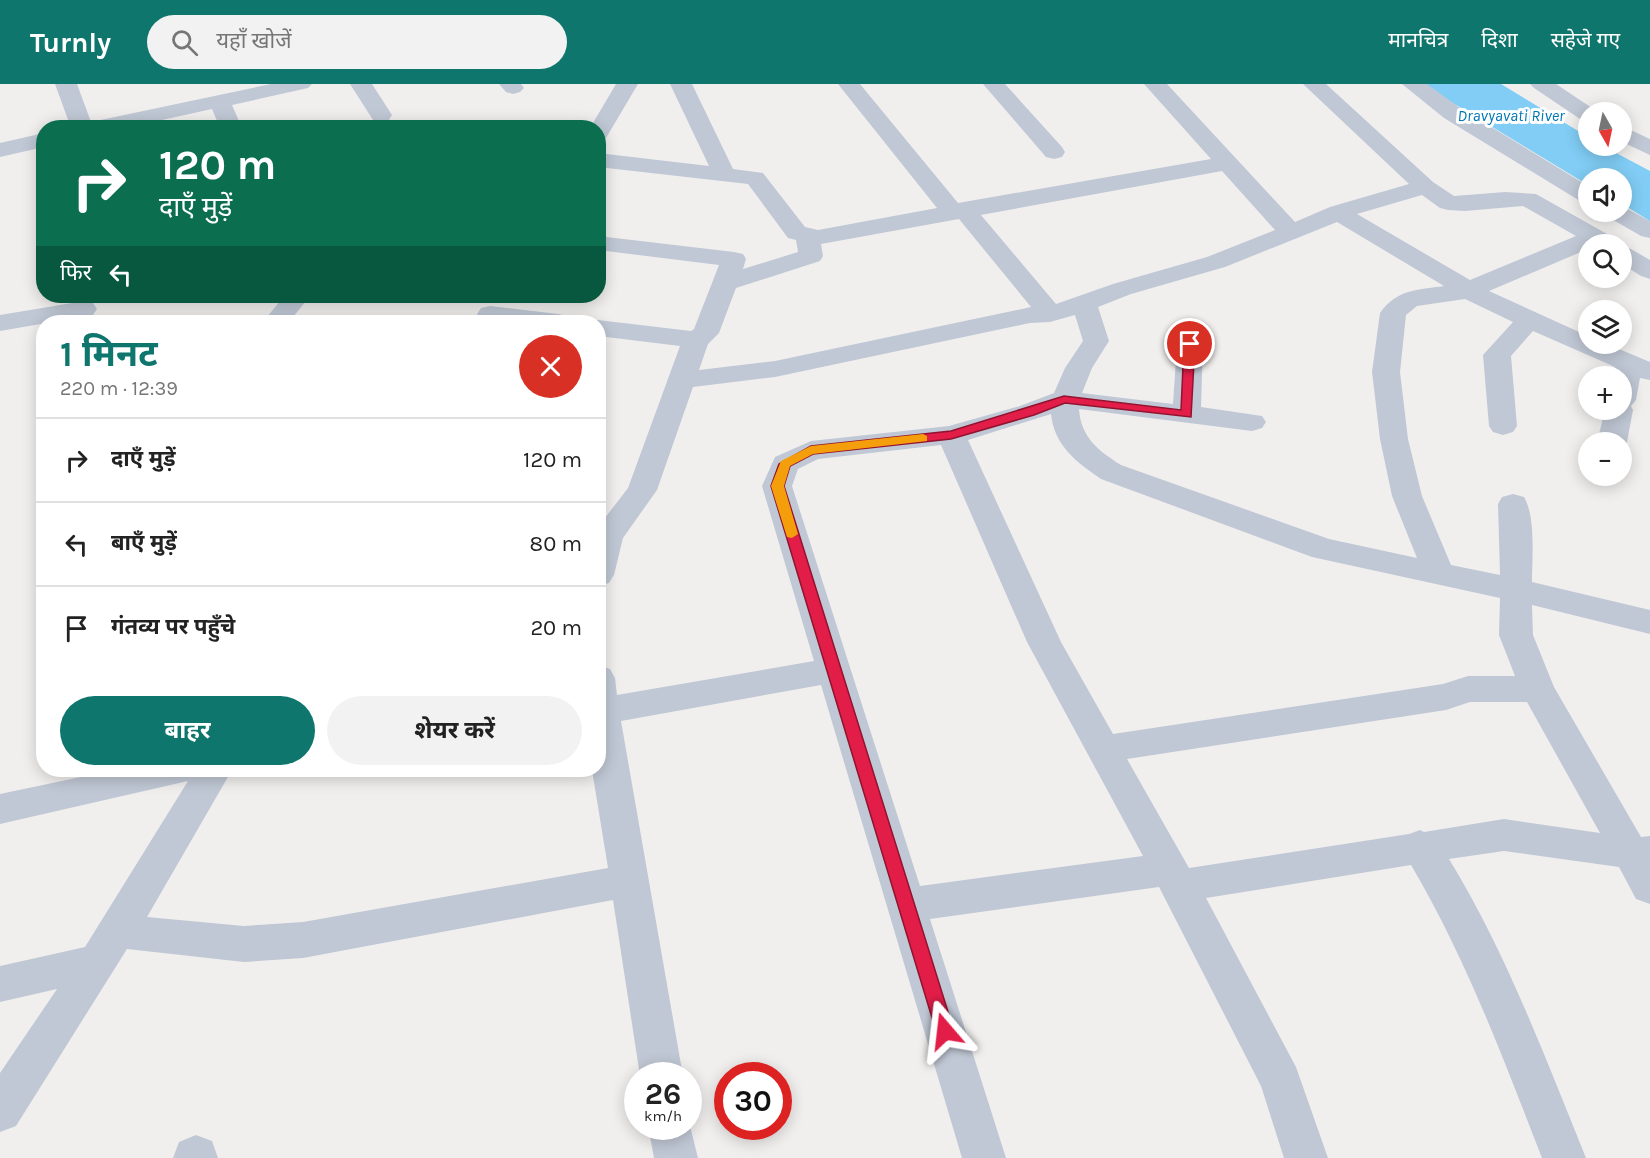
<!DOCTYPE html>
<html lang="hi">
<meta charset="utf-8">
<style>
body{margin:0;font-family:Karla,"Noto Sans Devanagari",sans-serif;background:#f2f2f2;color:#222;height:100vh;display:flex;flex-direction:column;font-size:22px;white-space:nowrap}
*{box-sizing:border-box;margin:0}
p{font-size:20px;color:#767676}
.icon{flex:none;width:33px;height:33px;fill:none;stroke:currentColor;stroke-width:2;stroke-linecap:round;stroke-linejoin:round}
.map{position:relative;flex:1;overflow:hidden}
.details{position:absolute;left:36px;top:231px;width:570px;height:462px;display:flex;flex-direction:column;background:#fff;border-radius:24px;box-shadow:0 3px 15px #0003}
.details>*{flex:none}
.guide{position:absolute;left:36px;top:36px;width:570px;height:183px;border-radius:24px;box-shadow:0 3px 15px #0003;background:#0b6e4f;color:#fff;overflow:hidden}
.needle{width:39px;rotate:171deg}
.fabs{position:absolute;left:1578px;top:18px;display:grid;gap:12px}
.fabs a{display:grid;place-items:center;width:54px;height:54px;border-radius:50%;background:#fff;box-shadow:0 3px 15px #0003;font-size:30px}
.speed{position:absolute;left:624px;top:978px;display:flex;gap:12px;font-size:30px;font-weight:700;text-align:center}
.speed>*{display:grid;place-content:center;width:78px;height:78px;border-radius:50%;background:#fff;box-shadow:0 3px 15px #0003;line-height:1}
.speed small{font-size:15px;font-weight:400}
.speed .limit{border:9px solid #d22;background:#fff;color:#111}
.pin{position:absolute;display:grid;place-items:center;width:51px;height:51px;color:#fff;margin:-26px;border:3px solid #fff;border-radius:50%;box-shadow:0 2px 6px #0007}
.me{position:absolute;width:66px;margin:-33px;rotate:343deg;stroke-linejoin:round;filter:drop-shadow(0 0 4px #0008)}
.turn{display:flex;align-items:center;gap:21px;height:126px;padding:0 24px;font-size:27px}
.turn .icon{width:78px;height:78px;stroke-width:2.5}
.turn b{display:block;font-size:42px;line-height:51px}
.then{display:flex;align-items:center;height:57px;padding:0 24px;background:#0003;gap:12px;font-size:22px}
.round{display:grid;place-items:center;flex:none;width:63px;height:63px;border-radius:32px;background:#f2f2f2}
.summary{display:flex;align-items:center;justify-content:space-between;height:102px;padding:0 24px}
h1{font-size:36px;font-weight:700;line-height:45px;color:#0f766e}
.cta{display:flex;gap:12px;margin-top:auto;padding:12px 24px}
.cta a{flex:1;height:69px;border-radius:36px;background:#0f766e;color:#fff;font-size:24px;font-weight:700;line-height:69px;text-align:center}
.cta a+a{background:#f2f2f2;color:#222}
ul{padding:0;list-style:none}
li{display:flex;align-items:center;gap:18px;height:84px;padding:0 24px;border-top:2px solid #e0e0e0}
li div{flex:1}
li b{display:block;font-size:22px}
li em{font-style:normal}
header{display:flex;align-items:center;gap:36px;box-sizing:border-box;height:84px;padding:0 30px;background:#0f766e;color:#fff}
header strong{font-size:28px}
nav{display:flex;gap:33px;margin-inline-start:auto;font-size:21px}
.search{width:420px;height:54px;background:#f2f2f2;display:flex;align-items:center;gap:15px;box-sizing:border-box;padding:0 21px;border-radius:33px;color:#767676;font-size:22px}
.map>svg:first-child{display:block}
.water{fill:#81cdf5}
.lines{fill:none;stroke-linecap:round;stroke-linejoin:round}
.minor{fill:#c0c8d5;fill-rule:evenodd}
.route{fill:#e11d48;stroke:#92132f;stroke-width:1.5}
.slow{fill:#f59e0b}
.labels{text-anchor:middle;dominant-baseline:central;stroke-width:6;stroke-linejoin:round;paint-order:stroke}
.far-water-label{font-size:16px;font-style:italic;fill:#0077b6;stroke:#fff}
</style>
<header>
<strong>Turnly</strong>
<div class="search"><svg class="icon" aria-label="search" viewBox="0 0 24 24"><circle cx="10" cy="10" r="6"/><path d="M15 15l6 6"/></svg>यहाँ खोजें</div>
<nav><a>मानचित्र</a><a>दिशा</a><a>सहेजे गए</a></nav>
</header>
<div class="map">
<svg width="1650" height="1074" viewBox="0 0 1650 1074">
<rect width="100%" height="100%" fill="#f1efee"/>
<path class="water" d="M 1426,0 L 1501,0 L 1588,53 L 1588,62 L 1603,62 L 1650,87 L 1650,137 L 1622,120 L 1622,94 L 1588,94 L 1588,101 L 1438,10 Z"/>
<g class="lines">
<path class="minor" d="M 55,0 L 77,0 L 91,38 L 271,0 L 312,0 L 308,4 L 232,21 L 242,44 L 220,44 L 212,25 L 126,44 L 71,44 Z
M 350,0 L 372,0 L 392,31 L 389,36 L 381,38 L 373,36 Z
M 499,0 L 521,0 L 524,4 L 520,8 L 513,10 L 506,8 Z
M 616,0 L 638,0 L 606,54 L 598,56 L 598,44 L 590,44 Z
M 670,0 L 692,0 L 733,85 L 763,89 L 805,143 L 818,146 L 937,124 L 838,0 L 860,0 L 958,119 L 1211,75 L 1144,0 L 1167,0 L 1295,138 L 1330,123 L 1409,100 L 1303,0 L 1326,0 L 1433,98 L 1454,112 L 1505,108 L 1536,110 L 1616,155 L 1619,160 L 1588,160 L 1588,165 L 1489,207 L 1588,252 L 1588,260 L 1607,260 L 1650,278 L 1650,296 L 1640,294 L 1636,316 L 1631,322 L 1633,326 L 1627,358 L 1622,364 L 1622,358 L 1597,358 L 1605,326 L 1622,326 L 1622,292 L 1613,292 L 1615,283 L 1533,247 L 1511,272 L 1517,342 L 1513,348 L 1503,351 L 1493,348 L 1489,342 L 1483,271 L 1513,238 L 1465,215 L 1417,222 L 1406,231 L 1400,288 L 1408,355 L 1422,412 L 1451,481 L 1500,491 L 1498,420 L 1502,413 L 1513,410 L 1524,413 C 1536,433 1532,475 1532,498 L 1650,526 L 1650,550 L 1532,521 L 1533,551 L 1554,603 L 1641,753 L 1650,752 L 1650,820 L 1636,815 L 1619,783 L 1504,767 L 1449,775 C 1506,868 1545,973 1586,1074 L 1542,1074 C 1503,974 1466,874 1411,781 L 1206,814 L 1296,983 L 1328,1074 L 1284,1074 L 1261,1002 L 1159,803 L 930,835 L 1006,1074 L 962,1074 L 821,601 L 621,637 L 683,992 L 640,992 L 613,816 L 303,874 L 244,878 L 127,865 L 16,1042 L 0,1048 L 0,989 L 57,905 L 0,918 L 0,882 L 85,863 L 188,697 L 0,740 L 0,710 L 114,686 L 232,686 L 147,833 L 244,842 L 303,838 L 608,784 L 592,686 L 598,686 L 598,581 L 610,585 L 615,594 L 617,611 L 814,577 L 762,402 L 775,373 L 811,357 L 949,342 L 1020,322 L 1054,309 L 1065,284 L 1083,257 L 1075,231 L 1050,238 L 1030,239 L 775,293 L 693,303 L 657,406 L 623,454 L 614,491 L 609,499 L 598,502 L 598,443 L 628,404 L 680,262 L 598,252 L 598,238 L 589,238 L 598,236 L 691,247 L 694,245 L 719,181 L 598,166 L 598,152 L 734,168 L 743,170 L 746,175 L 743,185 L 798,168 L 796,156 L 788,154 L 748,100 L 598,83 L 598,69 L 709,82 ZM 1222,87 L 1275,146 L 1207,173 L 1113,200 L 1056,220 L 981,131 ZM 1422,111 L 1440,124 L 1448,126 L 1465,127 L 1523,122 L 1576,152 L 1470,196 L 1357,130 ZM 959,135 L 1031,223 L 775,277 L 699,286 L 708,260 L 719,249 L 736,204 L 820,177 L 823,172 L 821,160 ZM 1337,138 L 1444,202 C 1417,206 1397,205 1380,229 L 1372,288 L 1380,355 L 1392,412 L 1417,474 L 1329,455 L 1121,381 C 1099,367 1081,354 1079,325 L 1252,347 L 1262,344 L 1266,338 L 1262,332 L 1201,323 L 1203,260 L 1199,254 L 1190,252 L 1181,254 L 1177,260 L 1173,320 L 1082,309 L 1092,284 L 1109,257 L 1098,223 L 1131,210 L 1225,183 ZM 1051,330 C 1054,361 1076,378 1101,395 L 1312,473 L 1500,514 L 1499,551 L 1515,592 L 1468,592 L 1443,600 L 1113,650 L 1061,558 L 968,356 ZM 941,361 L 1027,558 L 1143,772 L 920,802 L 792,402 L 798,385 L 818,375 ZM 1470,618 L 1527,618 L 1600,749 L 1504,735 L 1424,748 L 1420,746 L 1409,750 L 1189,784 L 1127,675 L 1446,626 Z
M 983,0 L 1005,0 L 1062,63 L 1065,68 L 1062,73 L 1054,75 L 1046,73 Z
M 1402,0 L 1427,0 L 1460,24 L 1588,102 L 1588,119 L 1580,117 L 1444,34 Z
M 1530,0 L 1556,0 L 1598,28 L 1588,28 L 1588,36 L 1580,35 L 1534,4 Z
M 1622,42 L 1650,55 L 1650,71 L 1622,58 Z
M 44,49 L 44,63 L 0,73 L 0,59 Z
M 1622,122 L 1650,137 L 1650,154 L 1641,152 L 1608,133 L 1604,128 L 1622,128 Z
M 1622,163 L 1631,165 L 1650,176 L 1650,195 L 1641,192 L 1622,180 Z
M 284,212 L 310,212 L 289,238 L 263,238 Z
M 84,217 L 93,219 L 97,225 L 93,231 L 0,247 L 0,231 Z
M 490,222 L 558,230 L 567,232 L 571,238 L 495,238 L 481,236 L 477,230 L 481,224 Z
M 688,1034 L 698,1074 L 654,1074 L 648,1042 L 688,1042 Z
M 196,1051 L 212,1057 L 218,1074 L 173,1074 L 179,1058 Z"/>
</g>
<path class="route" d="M 1190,257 L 1195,260 L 1191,333 L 1065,319 L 1034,331 L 951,355 L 813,370 L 790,382 L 784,402 L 954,947 L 951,953 L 945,955 L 939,953 L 936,947 L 771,402 L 779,380 L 811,362 L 951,347 L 1064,312 L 1181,326 L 1184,260 Z"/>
<path class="slow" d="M 923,350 L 927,352 L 927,357 L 813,370 L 790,382 L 784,402 L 798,450 L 792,454 L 787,453 L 771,402 L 781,377 L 811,362 Z"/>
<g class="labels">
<g class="far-water-label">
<text x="1511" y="31">Dravyavati River</text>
</g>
</g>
</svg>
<div class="fabs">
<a><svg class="needle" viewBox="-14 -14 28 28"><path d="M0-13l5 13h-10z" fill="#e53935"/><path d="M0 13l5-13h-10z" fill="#767676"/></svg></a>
<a><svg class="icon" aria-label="sound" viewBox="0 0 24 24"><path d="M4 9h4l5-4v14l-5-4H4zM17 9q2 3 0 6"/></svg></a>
<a><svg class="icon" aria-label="search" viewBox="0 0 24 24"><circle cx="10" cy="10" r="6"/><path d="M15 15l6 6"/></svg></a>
<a><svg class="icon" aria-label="layers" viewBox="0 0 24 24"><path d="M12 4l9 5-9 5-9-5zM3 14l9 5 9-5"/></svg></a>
<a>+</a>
<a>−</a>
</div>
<div class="speed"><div>26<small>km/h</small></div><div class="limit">30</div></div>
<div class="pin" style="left:1190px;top:260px;background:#d93025"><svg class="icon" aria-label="arrive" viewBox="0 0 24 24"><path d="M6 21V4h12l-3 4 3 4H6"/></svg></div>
<svg class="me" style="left:945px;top:947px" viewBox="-20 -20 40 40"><path d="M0-17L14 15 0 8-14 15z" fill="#e11d48" stroke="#fff" stroke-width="4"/></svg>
<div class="guide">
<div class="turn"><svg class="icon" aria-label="right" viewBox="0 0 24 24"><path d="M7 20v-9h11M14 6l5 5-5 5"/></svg><div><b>120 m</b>दाएँ मुड़ें</div></div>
<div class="then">फिर<svg class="icon" aria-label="left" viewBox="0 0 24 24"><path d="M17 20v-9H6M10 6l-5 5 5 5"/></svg></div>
</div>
<section class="details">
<div class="summary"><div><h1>1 मिनट</h1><p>220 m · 12:39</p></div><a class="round" style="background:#d93025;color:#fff"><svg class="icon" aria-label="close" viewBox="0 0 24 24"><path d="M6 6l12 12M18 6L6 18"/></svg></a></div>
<ul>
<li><svg class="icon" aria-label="right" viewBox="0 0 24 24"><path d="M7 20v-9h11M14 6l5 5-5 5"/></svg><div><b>दाएँ मुड़ें</b></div><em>120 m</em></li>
<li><svg class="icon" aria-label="left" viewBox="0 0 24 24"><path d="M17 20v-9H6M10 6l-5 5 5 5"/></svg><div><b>बाएँ मुड़ें</b></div><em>80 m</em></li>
<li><svg class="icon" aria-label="arrive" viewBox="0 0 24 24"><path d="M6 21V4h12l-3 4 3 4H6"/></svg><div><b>गंतव्य पर पहुँचे</b></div><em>20 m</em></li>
</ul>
<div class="cta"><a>बाहर</a><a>शेयर करें</a></div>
</section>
</div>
